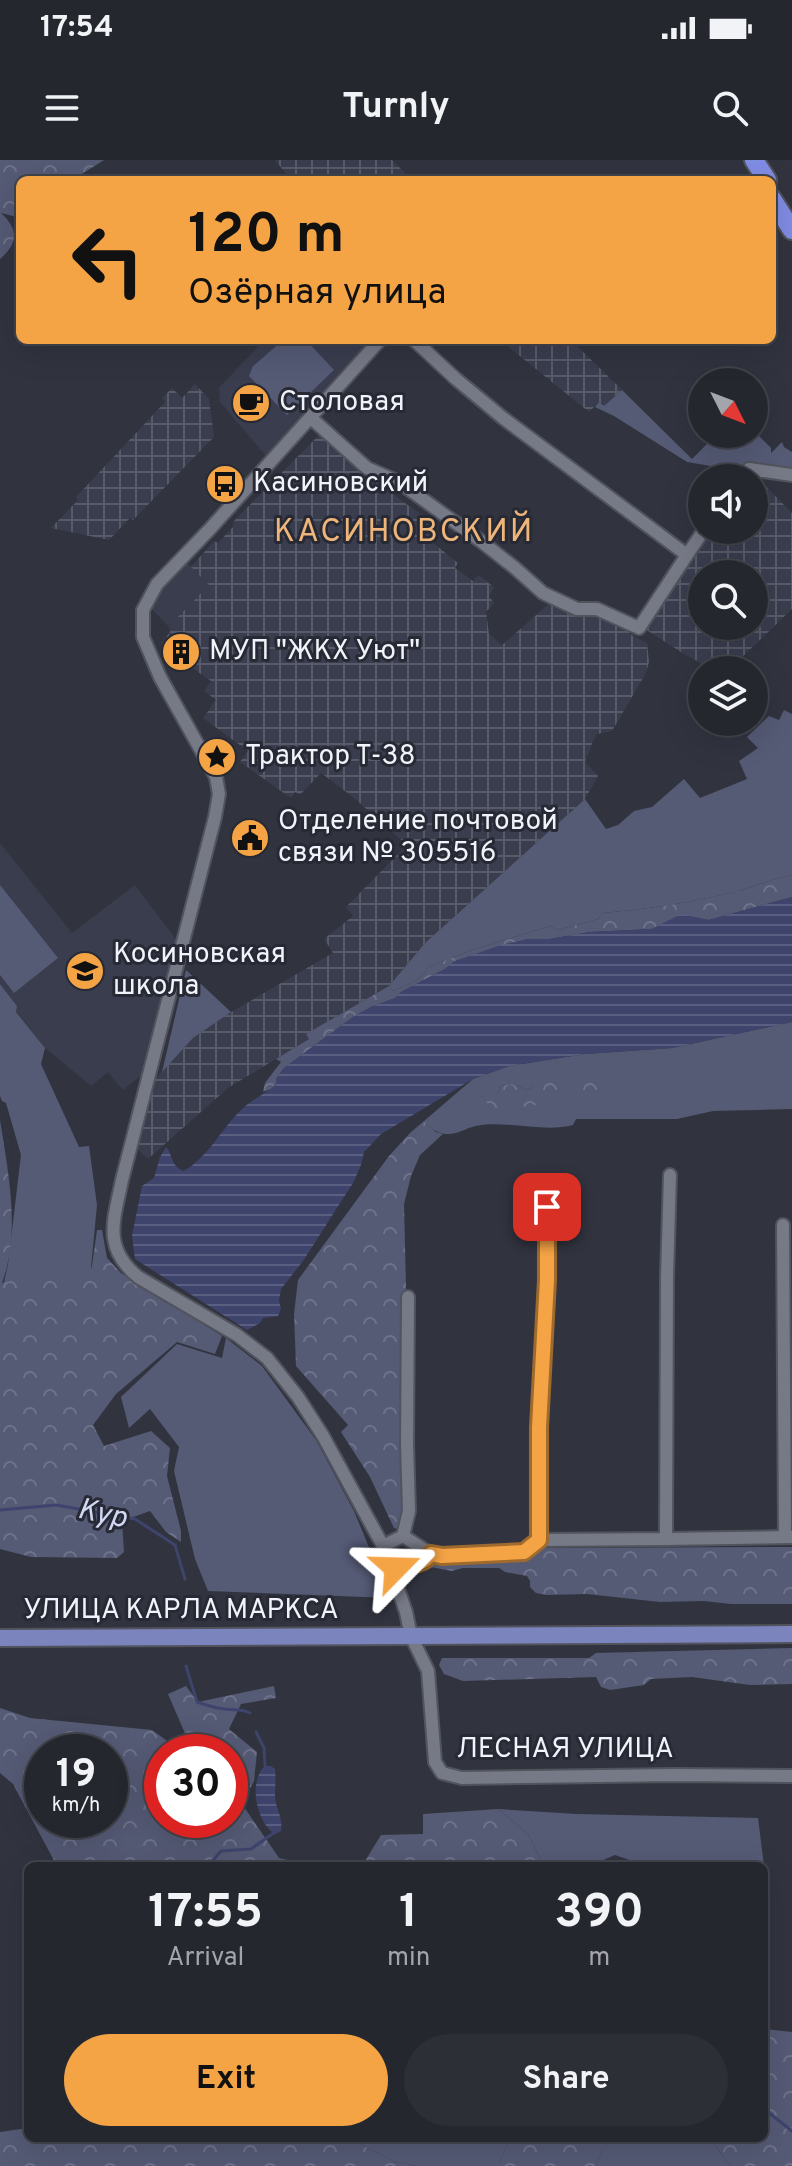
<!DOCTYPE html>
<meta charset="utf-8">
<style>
body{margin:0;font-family:Overpass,sans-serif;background:#2d2f37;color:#f1f3f6;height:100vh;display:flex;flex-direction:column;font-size:30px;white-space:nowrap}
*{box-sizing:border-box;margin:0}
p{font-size:26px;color:#a3a5aa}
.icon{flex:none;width:44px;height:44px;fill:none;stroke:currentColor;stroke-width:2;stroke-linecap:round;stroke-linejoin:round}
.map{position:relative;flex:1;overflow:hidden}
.side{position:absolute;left:24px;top:1702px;width:744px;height:280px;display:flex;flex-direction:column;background:#25272f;border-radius:12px;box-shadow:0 8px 32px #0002,0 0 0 2px #42444b}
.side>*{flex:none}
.guide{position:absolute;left:16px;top:16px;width:760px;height:168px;border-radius:12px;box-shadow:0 8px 32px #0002,0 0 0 2px #42444b;background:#f4a345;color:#111;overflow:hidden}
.needle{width:52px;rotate:132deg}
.controls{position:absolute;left:688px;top:208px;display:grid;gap:16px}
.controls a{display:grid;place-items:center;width:80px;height:80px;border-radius:50%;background:#25272f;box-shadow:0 8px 32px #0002,0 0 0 2px #42444b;font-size:40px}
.speed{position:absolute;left:24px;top:1574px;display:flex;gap:16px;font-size:40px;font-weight:700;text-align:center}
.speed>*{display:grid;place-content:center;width:104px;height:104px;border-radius:50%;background:#25272f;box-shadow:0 8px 32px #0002,0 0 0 2px #42444b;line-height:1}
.speed small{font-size:20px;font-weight:400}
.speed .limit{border:12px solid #d22;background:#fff;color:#111}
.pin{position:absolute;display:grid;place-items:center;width:68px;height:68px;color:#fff;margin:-34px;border-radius:16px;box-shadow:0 4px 12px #0006}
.me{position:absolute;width:88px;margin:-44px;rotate:68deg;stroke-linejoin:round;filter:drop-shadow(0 0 6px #0008)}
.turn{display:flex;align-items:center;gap:28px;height:168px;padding:0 40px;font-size:36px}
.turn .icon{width:104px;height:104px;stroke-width:2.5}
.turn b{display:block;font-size:56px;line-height:68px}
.eta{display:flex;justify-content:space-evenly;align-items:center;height:136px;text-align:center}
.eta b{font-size:48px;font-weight:700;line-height:56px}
.cta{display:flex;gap:16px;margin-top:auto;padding:16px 40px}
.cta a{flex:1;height:92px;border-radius:48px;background:#f4a345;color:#111;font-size:32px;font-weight:700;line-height:92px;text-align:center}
.cta a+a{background:#2d2f37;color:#f1f3f6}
.status{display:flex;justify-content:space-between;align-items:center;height:56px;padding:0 40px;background:#25272f;direction:ltr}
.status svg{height:22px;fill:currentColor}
header{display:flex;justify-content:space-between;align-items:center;height:104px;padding:0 40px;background:#25272f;font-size:36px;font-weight:700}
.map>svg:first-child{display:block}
.built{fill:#3a3d4e}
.industrial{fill:url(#industrial-grid);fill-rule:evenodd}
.green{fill:#555a75;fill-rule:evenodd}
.forest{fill:url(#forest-crowns);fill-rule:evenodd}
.water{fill:url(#water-rules)}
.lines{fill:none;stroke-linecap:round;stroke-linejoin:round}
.stream{stroke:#3e446c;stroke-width:3}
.minor-casing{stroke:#51535d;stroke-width:16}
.major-casing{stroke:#51535d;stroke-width:20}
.highway-casing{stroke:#51535d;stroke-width:22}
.minor{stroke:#767986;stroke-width:12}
.major{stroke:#7c84be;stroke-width:16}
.highway{stroke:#808ce4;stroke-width:18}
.route-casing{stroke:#9f6a2d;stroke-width:20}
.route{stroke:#f4a345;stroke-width:14}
.labels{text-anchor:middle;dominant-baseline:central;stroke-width:6;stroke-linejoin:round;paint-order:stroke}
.poi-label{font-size:28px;fill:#f1f3fa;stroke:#272a35;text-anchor:start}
.street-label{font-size:28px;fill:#f1f3fa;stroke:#272a35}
.water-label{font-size:30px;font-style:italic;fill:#d2d8f4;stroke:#272a35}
.quarter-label{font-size:32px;letter-spacing:2px;fill:#eeb67b;stroke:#272a35}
</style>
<div class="status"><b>17:54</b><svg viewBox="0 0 49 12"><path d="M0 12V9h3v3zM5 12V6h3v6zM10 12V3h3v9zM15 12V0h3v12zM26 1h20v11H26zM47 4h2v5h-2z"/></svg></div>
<header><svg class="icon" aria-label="menu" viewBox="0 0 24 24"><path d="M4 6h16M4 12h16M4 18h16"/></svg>Turnly<svg class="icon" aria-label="search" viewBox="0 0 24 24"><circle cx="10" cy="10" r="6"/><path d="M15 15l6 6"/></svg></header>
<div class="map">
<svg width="792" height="2006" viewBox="0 0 792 2006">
<defs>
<pattern id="industrial-grid" width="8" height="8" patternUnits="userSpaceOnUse" patternTransform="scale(2)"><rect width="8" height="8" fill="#3a3d4e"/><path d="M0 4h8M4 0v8" fill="none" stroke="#575a68"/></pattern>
<pattern id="forest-crowns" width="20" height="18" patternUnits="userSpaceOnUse" patternTransform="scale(2)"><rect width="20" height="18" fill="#555a75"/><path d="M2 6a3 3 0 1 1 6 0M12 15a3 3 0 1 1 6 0" fill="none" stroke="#6e728a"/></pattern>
<pattern id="water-rules" width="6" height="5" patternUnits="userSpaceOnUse" patternTransform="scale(2)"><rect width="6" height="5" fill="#3e446c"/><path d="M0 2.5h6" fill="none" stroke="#5a5f82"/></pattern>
</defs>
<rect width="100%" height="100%" fill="#31343f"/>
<path class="built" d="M 264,180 L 372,180 L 373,182 L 266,296 L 220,242 L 219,228 Z
M 186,402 L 210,425 L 169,467 L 152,449 L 161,428 Z
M 0,683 L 72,773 L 135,725 L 178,782 L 145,912 L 123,930 L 108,912 L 91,926 L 45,888 L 16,851 L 17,846 L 0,824 Z"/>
<path class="industrial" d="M 275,0 L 392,0 L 412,20 L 291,20 Z
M 500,180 L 571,180 L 622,230 L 604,247 L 599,242 L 589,252 Z
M 195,224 L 209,239 L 214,277 L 133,360 L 130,358 L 109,380 L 51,368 L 78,340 L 76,337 L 165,242 L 162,238 L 172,228 L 182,238 Z
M 321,273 L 402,341 L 438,366 L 427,378 L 458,403 L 455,408 L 473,421 L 478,415 L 494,427 L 489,436 L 494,443 L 486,452 L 489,474 L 502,485 L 552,441 L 596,454 L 627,468 L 630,474 L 647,483 L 649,502 L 646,513 L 612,571 L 597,574 L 593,581 L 585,602 L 598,616 L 585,639 L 425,783 L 389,826 L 307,874 L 309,879 L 228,928 L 148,999 L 137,989 L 155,919 L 193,878 L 221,858 L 333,793 L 324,779 L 353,756 L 346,747 L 407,685 L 353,637 L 321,613 L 300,635 L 295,632 L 291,638 L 240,602 L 248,591 L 203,558 L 216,540 L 204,531 L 211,521 L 188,505 L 186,507 L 175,494 L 172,497 L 164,491 L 166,488 L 161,484 L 170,472 L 169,467 L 172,463 L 209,425 L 191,407 L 214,381 L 218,383 L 233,367 L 233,362 Z
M 754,314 L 792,353 L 792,449 L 729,510 L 714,510 L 684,494 L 645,469 L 713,370 L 754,370 L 754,318 L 751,318 ZM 702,414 L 754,414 L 754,466 L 702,466 Z"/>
<path class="green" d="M 283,180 L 306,180 L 334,210 L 287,255 L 249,216 L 253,206 Z
M 622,230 L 692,299 L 717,274 L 754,274 L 754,271 L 771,288 L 771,293 L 782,282 L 784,287 L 792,292 L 792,312 L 754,305 L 752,302 L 746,306 L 711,306 L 687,302 L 614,256 L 595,247 L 599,242 L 604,246 Z
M 784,550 L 792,554 L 792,715 C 774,718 756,726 738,731 C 695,742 647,749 603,753 L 598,759 L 558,770 L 550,766 L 475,789 L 428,807 C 422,821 406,825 393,831 L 389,826 L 425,783 L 585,639 L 606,669 L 618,665 L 634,651 L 652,647 L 684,619 L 700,638 L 747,619 L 739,601 L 758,588 L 747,577 L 769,556 L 779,560 Z
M 0,725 L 58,798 L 14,833 L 0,815 Z
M 186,810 L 231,852 L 193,878 L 162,912 Z
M 0,824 L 17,846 L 16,852 L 45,888 L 41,904 L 79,987 L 89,986 L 97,1045 L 91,1108 L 134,1146 L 0,1141 L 8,1104 L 21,995 L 6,943 L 2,941 L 0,936 Z
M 792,862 L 792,949 L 713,951 L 677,959 L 576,959 L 573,965 C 543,973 507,960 476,966 C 465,968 458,975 446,974 C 436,973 431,968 424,961 L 473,919 L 509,906 L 585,894 L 672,888 ZM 593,922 L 608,933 L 481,938 L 488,931 L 498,933 L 501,926 L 512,924 L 527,930 L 534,927 L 582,926 Z
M 226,1178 L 262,1206 L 316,1280 L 354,1351 L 390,1438 L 208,1431 L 195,1399 L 174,1311 L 179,1287 L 150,1249 L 129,1268 L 121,1237 L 177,1184 L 222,1198 Z
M 498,1649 L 577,1654 L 758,1658 L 764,1706 L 647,1706 L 615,1695 L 589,1706 L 544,1706 L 528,1674 Z
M 349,1978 L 508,1983 L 498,2006 L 417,2006 L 393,2001 Z
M 610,1978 L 709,1978 L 731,2006 L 595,2006 Z"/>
<path class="forest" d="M 0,0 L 104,0 L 82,14 L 77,20 L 20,20 L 20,54 L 17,57 L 1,53 C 18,69 19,82 0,99 Z
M 792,715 L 792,737 L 709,760 L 681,755 L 652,769 L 590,772 L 550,779 L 528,779 L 455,801 L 445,809 L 401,832 L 395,838 L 371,847 L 353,857 L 284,908 L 276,919 L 276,924 L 271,929 L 263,932 L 265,923 L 281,902 L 276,899 L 309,879 L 306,874 L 389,826 L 393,831 C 406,825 422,821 428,807 L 475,789 L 550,766 L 558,770 L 598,759 L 603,753 C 648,749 694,742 738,731 C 756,726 774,718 792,715 Z
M 538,916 C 545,917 552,917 559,918 C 574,921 584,930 597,917 L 613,928 L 608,933 L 505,950 L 492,947 L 481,938 L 488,930 L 498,933 L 501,926 L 512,924 L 527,930 L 534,927 Z
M 0,960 C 8,1011 21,1072 2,1123 L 48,1112 L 90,1120 L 97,1070 L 102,1070 L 107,1098 L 121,1113 L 222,1176 L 215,1194 L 177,1182 L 116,1234 L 93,1265 L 104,1286 L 151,1271 L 170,1288 L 167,1316 L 181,1371 L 181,1382 L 166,1372 L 150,1351 L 122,1361 L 124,1392 L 117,1398 L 31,1397 L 0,1389 Z
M 424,961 L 436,972 L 443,974 L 420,995 L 411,1016 L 404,1044 L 407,1169 L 406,1371 L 394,1368 L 370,1317 L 341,1272 L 348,1265 L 296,1206 L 294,1154 L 298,1120 L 389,996 L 410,973 Z
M 792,1387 L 792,1444 L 731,1444 L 704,1441 L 660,1442 L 587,1434 L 546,1435 L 536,1433 L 530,1427 L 530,1421 L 527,1416 L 505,1412 L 499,1408 L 463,1408 L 452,1411 L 425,1406 L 434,1396 L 527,1396 L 542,1388 Z
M 792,1488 L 792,1524 L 750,1525 L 692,1517 L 651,1519 L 644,1525 L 610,1530 L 601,1527 L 596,1517 L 463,1521 L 444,1514 L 439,1505 L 442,1498 L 589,1498 L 596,1493 Z
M 186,1526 L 198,1542 L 274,1526 L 276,1538 L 241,1544 L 229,1569 L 257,1592 L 254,1621 L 242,1644 L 279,1698 L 311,1706 L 57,1706 L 13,1624 L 0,1613 L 0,1548 L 30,1558 L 152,1570 L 174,1586 L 187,1578 L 168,1534 ZM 42,1592 L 110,1592 L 110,1660 L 42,1660 ZM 230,1592 L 230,1660 L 162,1660 L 162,1592 Z
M 498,1649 L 528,1674 L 544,1706 L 362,1706 L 381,1675 L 423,1674 L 423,1654 Z
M 764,1869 L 792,1872 L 792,2006 L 731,2006 L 709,1978 L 764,1978 Z
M 28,1968 L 28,1978 L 129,1978 L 144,1982 L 185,1978 L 349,1978 L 393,2001 L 417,2006 L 0,2006 L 0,1972 Z
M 510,1978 L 610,1978 L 595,2006 L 498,2006 Z"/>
<path class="water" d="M 792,737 L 792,862 L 672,888 L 585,894 L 509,906 L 473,919 L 381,974 L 364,992 L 361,1005 L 353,1023 L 303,1101 L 281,1129 L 279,1141 L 281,1149 L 278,1156 L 263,1158 L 260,1163 L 247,1170 L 135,1099 L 132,1076 L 142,1026 L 154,1018 L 160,997 L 166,987 C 173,994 170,1006 184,1011 C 209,996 220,971 240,951 C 250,940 266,934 276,925 L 276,919 L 284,908 L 353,857 L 371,847 L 395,838 L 401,832 L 445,809 L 455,801 L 501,785 L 528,779 L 550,779 L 590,772 L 652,769 L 681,754 L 709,760 Z
M 265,1606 L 271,1606 L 275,1609 C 276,1619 275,1627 275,1637 C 276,1650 283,1656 281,1671 L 275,1674 C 256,1662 248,1621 265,1606 Z"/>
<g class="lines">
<path class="stream" d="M 0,1350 L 56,1345 L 135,1359 L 175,1385 L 185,1419
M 186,1506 L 197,1542 C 206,1545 214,1548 224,1549 C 235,1551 239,1548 250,1553
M 256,1572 L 264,1588 L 265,1606
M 208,1706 L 221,1691 L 251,1689 L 275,1672
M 764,1949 L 792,1971"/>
<g class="minor-casing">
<path id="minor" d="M 380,180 L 209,370 L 157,424 L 143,450 L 143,477 L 160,517 L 216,617 L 219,634 L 215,657 L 122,1020 C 114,1060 102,1087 138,1117 L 237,1175 L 267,1198 L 298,1237 L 323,1276 L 383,1386 L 406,1452 L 411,1476 L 428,1511 L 435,1602 L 442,1613 L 462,1618 L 675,1615 L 792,1616
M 414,180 L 456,219 L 503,258 L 687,395 L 704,370
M 311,258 L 367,308 L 399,322 L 482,382 L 515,408 L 543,433 L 577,449 L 597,449 L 639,468 L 687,395
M 742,318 L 749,309 L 792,315
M 783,1065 L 785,1377
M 403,1376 L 409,1351 L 407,1284 L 408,1137
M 666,1379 L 791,1377
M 539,1380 L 666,1379 L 667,1117 L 670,1015
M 383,1386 L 403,1376 L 431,1394 L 442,1396 L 524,1392 L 539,1380 L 539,1267 L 547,1120 L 547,1047
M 392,1409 C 405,1406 423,1405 431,1394"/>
</g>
<g class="major-casing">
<path id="major" d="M 0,1478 L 792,1474"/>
</g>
<g class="highway-casing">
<path id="highway" d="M 754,0 L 767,20
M 772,39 L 792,70"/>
</g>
<use href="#minor" class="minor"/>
<use href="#major" class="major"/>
<use href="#highway" class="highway"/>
</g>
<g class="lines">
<g class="route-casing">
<path id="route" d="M 396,1408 C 409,1405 423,1405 431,1394 L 442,1396 L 524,1392 L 539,1380 L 539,1267 L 547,1120 L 547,1047"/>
</g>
<use href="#route" class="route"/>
</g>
<defs>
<g id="cafe-disc" transform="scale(2)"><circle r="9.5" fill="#f4a345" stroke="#272a35"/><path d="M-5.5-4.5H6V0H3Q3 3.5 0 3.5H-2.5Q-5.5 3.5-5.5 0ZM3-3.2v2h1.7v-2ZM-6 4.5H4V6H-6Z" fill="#111"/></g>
<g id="bus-disc" transform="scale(2)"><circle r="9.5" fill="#f4a345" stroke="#272a35"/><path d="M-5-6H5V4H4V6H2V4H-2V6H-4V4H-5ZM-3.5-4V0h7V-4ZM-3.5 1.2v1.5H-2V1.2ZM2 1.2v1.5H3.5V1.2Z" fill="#111"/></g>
<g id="building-disc" transform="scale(2)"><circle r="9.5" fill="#f4a345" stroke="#272a35"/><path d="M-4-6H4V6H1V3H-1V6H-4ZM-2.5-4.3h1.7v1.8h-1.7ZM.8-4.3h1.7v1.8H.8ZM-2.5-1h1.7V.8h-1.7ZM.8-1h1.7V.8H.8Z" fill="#111"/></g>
<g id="sight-disc" transform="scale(2)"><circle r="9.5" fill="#f4a345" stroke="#272a35"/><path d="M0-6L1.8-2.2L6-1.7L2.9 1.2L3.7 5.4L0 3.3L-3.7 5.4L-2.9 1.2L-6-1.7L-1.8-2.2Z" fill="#111"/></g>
<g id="civic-disc" transform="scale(2)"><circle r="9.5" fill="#f4a345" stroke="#272a35"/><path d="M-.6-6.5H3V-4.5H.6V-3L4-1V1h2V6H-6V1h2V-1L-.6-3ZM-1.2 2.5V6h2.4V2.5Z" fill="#111"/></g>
<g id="school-disc" transform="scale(2)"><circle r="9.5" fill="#f4a345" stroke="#272a35"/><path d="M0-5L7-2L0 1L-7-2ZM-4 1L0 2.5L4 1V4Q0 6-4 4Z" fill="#111"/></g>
</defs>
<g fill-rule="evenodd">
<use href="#cafe-disc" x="251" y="243"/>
<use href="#bus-disc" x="225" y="324"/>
<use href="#building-disc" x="181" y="492"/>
<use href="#sight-disc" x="217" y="597"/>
<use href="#civic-disc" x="250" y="678"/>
<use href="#school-disc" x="85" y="811"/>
</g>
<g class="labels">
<g class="poi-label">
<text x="279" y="243">Столовая</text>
<text x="253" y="324">Касиновский</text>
<text x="209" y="492">МУП "ЖКХ Уют"</text>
<text x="245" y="597">Трактор Т-38</text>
<text x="278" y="662">Отделение почтовой<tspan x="278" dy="32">связи № 305516</tspan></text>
<text x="113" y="795">Косиновская<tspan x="113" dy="32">школа</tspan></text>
</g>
<g class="street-label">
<text x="181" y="1451">УЛИЦА КАРЛА МАРКСА</text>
<text x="565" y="1590">ЛЕСНАЯ УЛИЦА</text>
</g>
<g class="water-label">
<text transform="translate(102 1355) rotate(12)">Кур</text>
</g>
<g class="quarter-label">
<text x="404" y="373">КАСИНОВСКИЙ</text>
</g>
</g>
</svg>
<div class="controls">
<a><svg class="needle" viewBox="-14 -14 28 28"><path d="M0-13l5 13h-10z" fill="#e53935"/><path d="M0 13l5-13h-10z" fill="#a3a5aa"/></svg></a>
<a><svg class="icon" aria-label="sound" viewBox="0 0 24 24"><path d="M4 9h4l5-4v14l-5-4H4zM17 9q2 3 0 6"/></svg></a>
<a><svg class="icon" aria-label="search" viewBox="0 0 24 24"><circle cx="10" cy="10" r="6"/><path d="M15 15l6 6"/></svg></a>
<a><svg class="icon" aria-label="layers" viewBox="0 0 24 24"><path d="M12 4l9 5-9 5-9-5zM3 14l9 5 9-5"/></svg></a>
</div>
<div class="speed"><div>19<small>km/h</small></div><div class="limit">30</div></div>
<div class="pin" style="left:547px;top:1047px;background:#d93025"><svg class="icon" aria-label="arrive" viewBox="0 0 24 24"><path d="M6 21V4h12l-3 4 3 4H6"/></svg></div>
<svg class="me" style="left:396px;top:1408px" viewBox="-20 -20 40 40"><path d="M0-17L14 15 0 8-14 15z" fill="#f4a345" stroke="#fff" stroke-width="4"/></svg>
<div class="guide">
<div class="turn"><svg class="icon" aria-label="left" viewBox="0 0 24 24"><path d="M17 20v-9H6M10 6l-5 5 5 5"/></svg><div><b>120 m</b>Озёрная улица</div></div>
</div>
<section class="side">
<div class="eta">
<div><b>17:55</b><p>Arrival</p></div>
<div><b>1</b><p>min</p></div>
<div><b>390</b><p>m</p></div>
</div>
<div class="cta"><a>Exit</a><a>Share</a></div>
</section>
</div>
